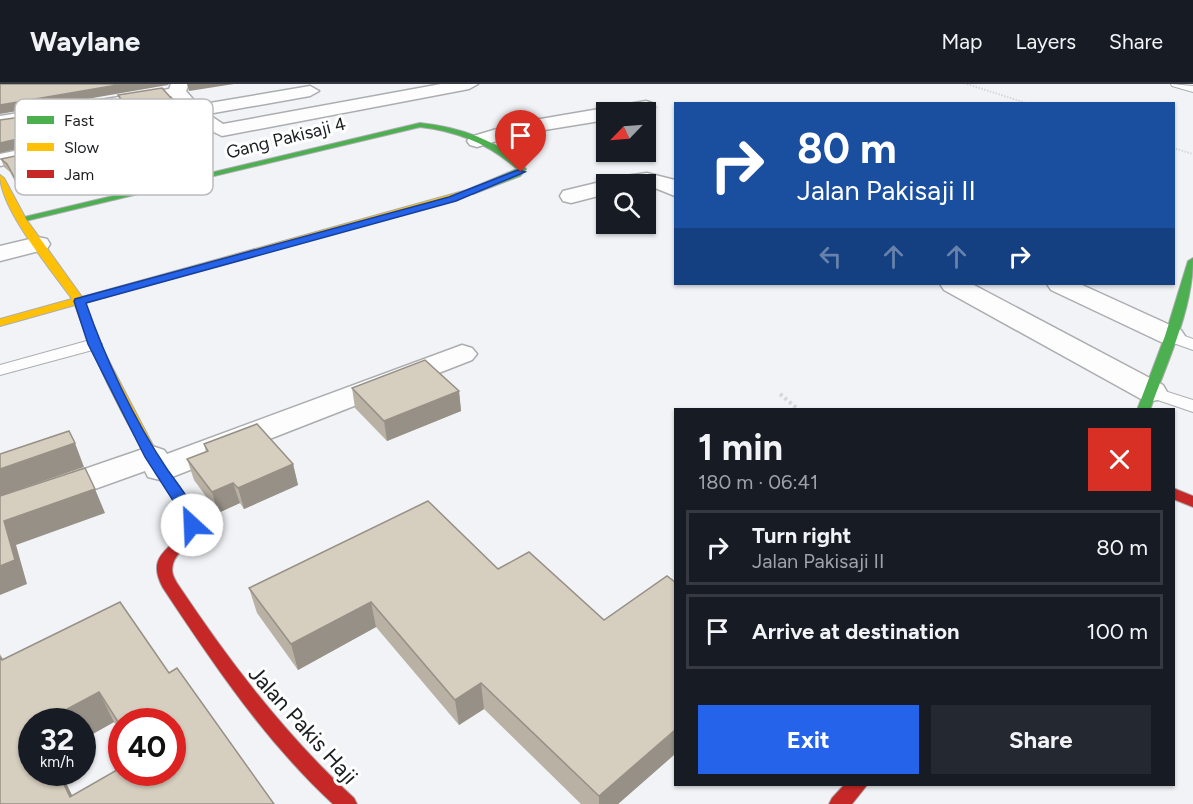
<!DOCTYPE html>
<meta charset="utf-8">
<style>
body{margin:0;font-family:Figtree,sans-serif;background:#242831;color:#f1f3f6;height:100vh;display:flex;flex-direction:column;font-size:22px;white-space:nowrap}
*{box-sizing:border-box;margin:0}
p{font-size:20px;color:#9ea1a6}
.icon{flex:none;width:33px;height:33px;fill:none;stroke:currentColor;stroke-width:2;stroke-linecap:round;stroke-linejoin:round}
.map{position:relative;flex:1;overflow:hidden}
.panel{position:absolute;left:674px;top:324px;width:501px;height:378px;display:flex;flex-direction:column;background:#171b24;border-radius:0px;box-shadow:0 2px 4px #0004}
.panel>*{flex:none}
.guide{position:absolute;left:674px;top:18px;width:501px;height:183px;border-radius:0px;box-shadow:0 2px 4px #0004;background:#1a4fa0;color:#fff;overflow:hidden}
.needle{width:39px;rotate:245deg}
.fabs{position:absolute;left:596px;top:18px;display:grid;gap:12px}
.fabs a{display:grid;place-items:center;width:60px;height:60px;border-radius:0px;background:#171b24;box-shadow:0 2px 4px #0004;font-size:30px}
.speed{position:absolute;left:18px;top:624px;display:flex;gap:12px;font-size:30px;font-weight:700;text-align:center}
.speed>*{display:grid;place-content:center;width:78px;height:78px;border-radius:50%;background:#171b24;box-shadow:0 2px 4px #0004;line-height:1}
.speed small{font-size:15px;font-weight:400}
.speed .limit{border:9px solid #d22;background:#fff;color:#111}
.pin{position:absolute;display:grid;place-items:center;width:51px;height:51px;color:#fff;margin:-62px -26px;border-radius:50% 50% 50% 0;rotate:-45deg;box-shadow:0 0 6px #0007}
.pin .icon{rotate:45deg}
.me{position:absolute;width:66px;margin:-33px;rotate:335deg;stroke-linejoin:round;filter:drop-shadow(0 0 4px #0008)}
.turn{display:flex;align-items:center;gap:21px;height:126px;padding:0 24px;font-size:27px}
.turn .icon{width:78px;height:78px;stroke-width:2.5}
.turn b{display:block;font-size:42px;line-height:51px}
.lanes{display:flex;align-items:center;height:57px;padding:0 24px;background:#0003;justify-content:center;gap:30px;direction:ltr}
.lanes .off{opacity:.35}
.round{display:grid;place-items:center;flex:none;width:63px;height:63px;border-radius:0px;background:#242831}
.summary{display:flex;align-items:center;justify-content:space-between;height:102px;padding:0 24px}
h1{font-size:36px;font-weight:700;line-height:45px}
.primary-button{display:flex;gap:12px;margin-top:auto;padding:12px 24px}
.primary-button a{flex:1;height:69px;border-radius:0px;background:#2563eb;color:#fff;font-size:24px;font-weight:700;line-height:69px;text-align:center}
.primary-button a+a{background:#242831;color:#f1f3f6}
ul{padding:0;list-style:none}
li{display:flex;align-items:center;gap:18px;height:75px;margin:0 12px 9px;padding:0 12px;border:3px solid #363941;border-radius:0px}
li div{flex:1}
li b{display:block;font-size:22px}
li em{font-style:normal}
header{display:flex;align-items:center;gap:36px;box-sizing:border-box;height:84px;padding:0 30px;background:#171b24;border-bottom:2px solid #363941}
header strong{font-size:28px}
nav{display:flex;gap:33px;margin-inline-start:auto;font-size:21px}
.map>svg:first-child{display:block}
.lines{fill:none;stroke-linecap:round;stroke-linejoin:round}
.lane-casing{stroke:#abadaf;stroke-width:2}
.street-casing{stroke:#abadaf;stroke-width:3}
.fast-casing{stroke:#abadaf;stroke-width:2}
.slow-casing{stroke:#abadaf;stroke-width:2}
.jam-casing{stroke:#abadaf;stroke-width:2}
.path-far1{stroke:#d7d7d8;stroke-width:2;stroke-dasharray:1.5 1.5;stroke-linecap:butt}
.path{stroke:#d7d7d8;stroke-width:4;stroke-dasharray:3 3;stroke-linecap:butt}
.lane{fill:#fdfdfe;fill-rule:evenodd}
.street{fill:#fdfdfe;fill-rule:evenodd}
.fast{fill:#4caf50;fill-rule:evenodd}
.slow{fill:#ffc107;fill-rule:evenodd}
.jam{fill:#c62828;fill-rule:evenodd}
.wall{fill:#b8b1a4;fill-rule:evenodd}
.shaded-wall{fill:#969086}
.building{fill:#d6cebf;stroke:#969086;stroke-width:1.5;fill-rule:evenodd}
.route{fill:#2563eb;stroke:#184099;stroke-width:1.5}
.labels{text-anchor:middle;dominant-baseline:central;stroke-width:6;stroke-linejoin:round;paint-order:stroke}
.far-street-label{font-size:18px;fill:#1b1d1f;stroke:#fff}
.street-label{font-size:22px;fill:#1b1d1f;stroke:#fff}
.key{fill:#fff;stroke:#bbbbbc;stroke-width:1.5}
.key-label{font-size:16px;fill:#1b1d1f}
</style>
<header>
<strong>Waylane</strong>
<nav><a>Map</a><a>Layers</a><a>Share</a></nav>
</header>
<div class="map">
<svg width="1193" height="720" viewBox="0 0 1193 720">
<rect width="100%" height="100%" fill="#f1f3f6"/>
<g class="lines">
<g class="lane-casing">
<path id="lane" d="M 1171,0 L 1193,2 L 1193,8 L 1172,2 Z
M 1171,247 L 1193,255 L 1193,266 L 1165,256 L 1163,252 Z
M 94,255 L 102,260 L 100,264 L 0,291 L 0,281 Z
M 1152,303 L 1193,316 L 1193,328 L 1146,312 L 1143,308 L 1146,304 Z"/>
</g>
<g class="street-casing">
<path id="street" d="M 171,0 L 189,0 L 186,7 L 198,21 L 310,2 L 319,7 L 310,12 L 208,30 L 223,40 L 441,0 L 478,0 L 469,5 L 222,52 L 197,40 L 171,12 L 0,44 L 0,32 L 169,5 Z
M 646,17 L 652,19 L 655,23 L 652,27 L 606,28 L 606,36 L 520,50 L 477,63 L 470,61 L 467,57 L 470,53 L 517,39 Z
M 119,45 L 129,51 L 126,55 L 0,82 L 0,70 Z
M 647,89 L 675,96 L 675,112 L 645,100 L 606,100 L 606,110 L 571,119 L 563,117 L 560,112 L 563,107 L 625,92 Z
M 38,153 L 47,155 L 50,160 L 47,165 L 0,177 L 0,162 Z
M 940,200 L 972,200 L 1163,301 L 1167,308 L 1163,315 L 1152,317 L 1141,315 L 944,206 Z
M 1047,200 L 1080,200 L 1181,246 L 1185,252 L 1181,258 L 1171,260 L 1161,258 L 1051,206 Z
M 462,261 L 472,264 L 477,270 L 472,276 L 172,393 L 160,396 L 148,393 L 145,387 L 0,439 L 0,414 L 140,366 L 152,362 L 164,366 L 167,370 Z"/>
</g>
<g class="fast-casing">
<path id="fast" d="M 420,39 C 458,43 500,56 526,85 L 520,92 L 473,110 L 467,110 L 467,106 L 517,85 C 489,60 457,47 420,43 L 21,138 L 16,135 Z
M 1193,174 C 1193,226 1167,278 1150,326 L 1137,326 L 1165,252 L 1188,177 Z"/>
</g>
<g class="slow-casing">
<path id="slow" d="M 0,91 L 4,94 L 26,135 L 82,213 L 467,106 L 475,108 L 85,219 L 100,260 L 159,373 L 191,422 L 184,427 L 179,425 C 138,361 100,294 75,221 L 0,242 L 0,235 L 72,215 C 52,187 0,125 0,91 Z"/>
</g>
<g class="jam-casing">
<path id="jam" d="M 1173,404 L 1193,412 L 1193,423 L 1173,415 Z
M 184,417 C 190,419 191,421 194,427 C 209,456 179,459 173,480 C 171,488 173,492 177,499 C 229,577 284,650 354,714 L 357,720 L 333,720 C 265,657 214,581 163,504 C 138,458 199,467 177,422 Z
M 845,700 L 868,700 L 852,720 L 829,720 L 832,714 Z"/>
</g>
<path class="path-far1" d="M 967,0 L 1029,20
M 1173,64 L 1193,70"/>
<path class="path" d="M 780,310 L 799,326"/>
<use href="#lane" class="lane"/>
<use href="#street" class="street"/>
<use href="#fast" class="fast"/>
<use href="#slow" class="slow"/>
<use href="#jam" class="jam"/>
</g>
<path class="wall" d="M 118,11 L 195,50 L 147,59 L 122,24 Z
M 1,75 L 56,92 L 51,93 L 54,102 L 21,109 L 10,88 L 4,83 Z
M 352,304 L 459,307 L 461,327 L 387,357 L 355,324 Z
M 204,360 L 293,380 L 298,401 L 244,425 L 240,419 L 218,429 L 194,396 L 187,375 L 206,368 Z
M 498,485 L 604,536 L 675,498 L 675,670 L 618,720 L 581,720 L 484,625 L 459,641 L 376,543 L 298,586 L 257,529 L 249,504 Z
M 0,570 L 3,575 L 169,589 L 274,720 L 0,720 ZM 32,638 L 82,638 L 82,656 L 114,638 L 122,650 L 122,638 L 172,688 L 72,711 Z"/>
<path class="shaded-wall" d="M 123,0 L 169,0 L 168,1 L 0,30 L 0,21 Z
M 187,0 L 234,0 L 189,7 Z
M 191,36 L 195,50 L 147,59 L 143,45 Z
M 48,40 L 51,49 L 36,52 L 38,60 L 0,69 L 0,59 L 31,43 Z
M 53,84 L 56,92 L 50,93 L 47,85 Z
M 51,93 L 54,102 L 21,109 L 18,100 Z
M 459,307 L 461,327 L 387,357 L 384,337 Z
M 75,359 L 84,383 L 0,412 L 0,385 Z
M 293,380 L 298,401 L 244,425 L 238,404 Z
M 233,399 L 240,419 L 218,429 L 212,408 Z
M 95,405 L 105,429 L 16,461 L 27,500 L 0,511 L 0,482 L 4,437 Z
M 371,518 L 376,543 L 298,586 L 291,560 Z
M 481,599 L 484,625 L 459,641 L 455,616 Z
M 99,608 L 114,638 L 82,656 L 82,638 L 43,638 Z
M 675,646 L 675,670 L 618,720 L 599,720 L 599,712 Z
M 58,688 L 61,688 L 76,720 L 70,713 Z"/>
<path class="building" d="M 0,0 L 123,0 L 0,21 Z
M 162,4 L 191,36 L 143,45 L 118,11 Z
M 42,30 L 48,40 L 31,43 L 35,51 L 0,59 L 0,36 Z
M 43,66 L 53,84 L 47,85 L 51,93 L 18,100 L 7,80 L 1,75 Z
M 425,276 L 459,307 L 384,337 L 352,304 Z
M 257,340 L 293,380 L 238,404 L 233,399 L 212,408 L 187,375 L 208,367 L 204,360 Z
M 69,347 L 75,359 L 0,385 L 0,370 Z
M 85,384 L 95,405 L 4,437 L 15,476 L 0,482 L 0,412 Z
M 428,417 L 498,485 L 529,468 L 604,536 L 667,492 L 675,498 L 675,646 L 599,712 L 481,599 L 455,616 L 371,518 L 291,560 L 249,504 Z
M 120,518 L 169,589 L 177,584 L 274,720 L 0,720 L 0,573 L 2,576 ZM 99,608 L 122,644 L 122,638 L 172,638 L 172,688 L 122,688 L 122,683 L 70,713 L 58,688 L 32,688 L 32,638 L 43,638 Z"/>
<path class="route" d="M 518,86 L 525,88 L 456,117 L 86,219 C 105,274 134,336 167,385 C 175,397 204,431 197,444 L 187,444 L 183,432 L 145,373 L 88,260 L 74,217 L 75,215 L 449,113 Z"/>
<g class="labels">
<g class="far-street-label">
<text transform="translate(286 54) rotate(-14)">Gang Pakisaji 4</text>
</g>
<g class="street-label">
<text transform="translate(303 641) rotate(48)">Jalan Pakis Haji</text>
</g>
</g>
<rect x="15" y="15" width="198" height="96" rx="9" class="key"/>
<rect x="27" y="32" width="27" height="8" fill="#4caf50"/>
<rect x="27" y="59" width="27" height="8" fill="#ffc107"/>
<rect x="27" y="86" width="27" height="8" fill="#c62828"/>
<g class="key-label">
<text x="64" y="42">Fast</text>
<text x="64" y="69">Slow</text>
<text x="64" y="96">Jam</text>
</g>
</svg>
<div class="fabs">
<a><svg class="needle" viewBox="-14 -14 28 28"><path d="M0-13l5 13h-10z" fill="#e53935"/><path d="M0 13l5-13h-10z" fill="#9ea1a6"/></svg></a>
<a><svg class="icon" aria-label="search" viewBox="0 0 24 24"><circle cx="10" cy="10" r="6"/><path d="M15 15l6 6"/></svg></a>
</div>
<div class="speed"><div>32<small>km/h</small></div><div class="limit">40</div></div>
<div class="pin" style="left:521px;top:88px;background:#d93025"><svg class="icon" aria-label="arrive" viewBox="0 0 24 24"><path d="M6 21V4h12l-3 4 3 4H6"/></svg></div>
<svg class="me" style="left:192px;top:441px" viewBox="-20 -20 40 40"><circle r="19" fill="#fff"/><path d="M0-13L10 11 0 6-10 11z" fill="#2563eb"/></svg>
<div class="guide">
<div class="turn"><svg class="icon" aria-label="right" viewBox="0 0 24 24"><path d="M7 20v-9h11M14 6l5 5-5 5"/></svg><div><b>80 m</b>Jalan Pakisaji II</div></div>
<div class="lanes"><svg class="icon off" aria-label="left" viewBox="0 0 24 24"><path d="M17 20v-9H6M10 6l-5 5 5 5"/></svg><svg class="icon off" aria-label="ahead" viewBox="0 0 24 24"><path d="M12 20V5M6 11l6-6 6 6"/></svg><svg class="icon off" aria-label="ahead" viewBox="0 0 24 24"><path d="M12 20V5M6 11l6-6 6 6"/></svg><svg class="icon" aria-label="right" viewBox="0 0 24 24"><path d="M7 20v-9h11M14 6l5 5-5 5"/></svg></div>
</div>
<section class="panel">
<div class="summary"><div><h1>1 min</h1><p>180 m · 06:41</p></div><a class="round" style="background:#d93025;color:#fff"><svg class="icon" aria-label="close" viewBox="0 0 24 24"><path d="M6 6l12 12M18 6L6 18"/></svg></a></div>
<ul>
<li><svg class="icon" aria-label="right" viewBox="0 0 24 24"><path d="M7 20v-9h11M14 6l5 5-5 5"/></svg><div><b>Turn right</b><p>Jalan Pakisaji II</p></div><em>80 m</em></li>
<li><svg class="icon" aria-label="arrive" viewBox="0 0 24 24"><path d="M6 21V4h12l-3 4 3 4H6"/></svg><div><b>Arrive at destination</b></div><em>100 m</em></li>
</ul>
<div class="primary-button"><a>Exit</a><a>Share</a></div>
</section>
</div>
